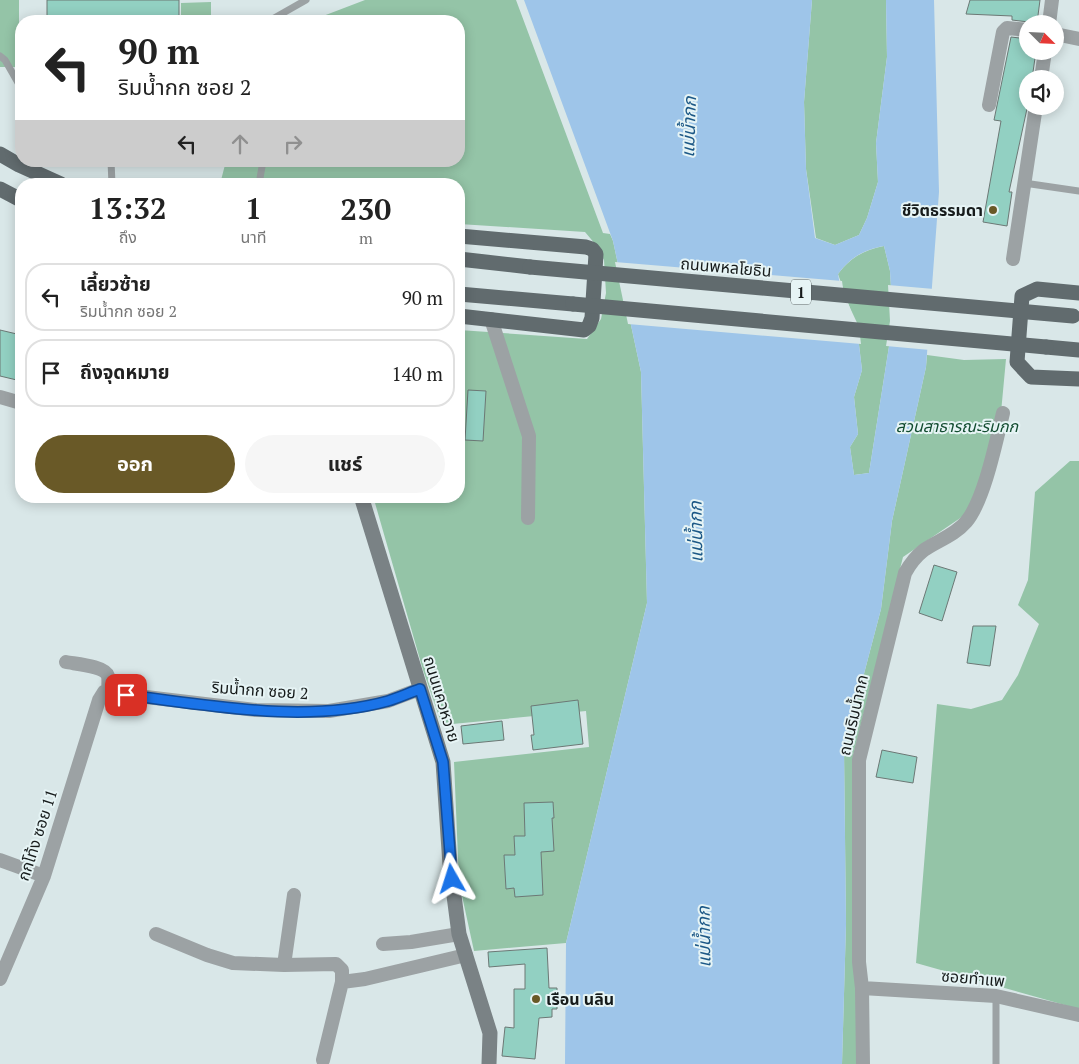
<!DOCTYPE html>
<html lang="th">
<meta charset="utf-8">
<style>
body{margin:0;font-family:"PT Serif","Noto Sans Thai",serif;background:#f6f6f6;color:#222;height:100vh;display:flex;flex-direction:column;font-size:19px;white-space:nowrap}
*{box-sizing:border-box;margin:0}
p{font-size:16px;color:#767676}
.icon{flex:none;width:28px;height:28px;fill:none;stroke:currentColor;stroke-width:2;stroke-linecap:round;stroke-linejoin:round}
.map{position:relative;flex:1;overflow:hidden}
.sheet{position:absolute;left:15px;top:178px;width:450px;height:325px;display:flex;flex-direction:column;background:#fff;border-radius:20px;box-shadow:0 2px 12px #0003}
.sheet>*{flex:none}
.banner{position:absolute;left:15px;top:15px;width:450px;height:152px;border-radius:20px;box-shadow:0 2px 12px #0003;background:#fff;color:#222;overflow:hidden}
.needle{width:32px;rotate:114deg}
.buttons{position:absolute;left:1019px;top:15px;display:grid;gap:10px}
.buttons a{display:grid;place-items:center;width:45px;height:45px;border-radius:50%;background:#fff;box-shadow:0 2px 12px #0003;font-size:25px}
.pin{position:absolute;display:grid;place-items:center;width:42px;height:42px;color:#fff;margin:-21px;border-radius:10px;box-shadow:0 2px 8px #0006}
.me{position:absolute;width:55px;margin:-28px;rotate:354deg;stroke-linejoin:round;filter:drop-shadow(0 0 4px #0008)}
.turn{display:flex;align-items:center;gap:18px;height:105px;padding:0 20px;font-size:22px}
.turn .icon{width:65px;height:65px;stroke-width:2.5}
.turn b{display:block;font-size:35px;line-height:42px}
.lanes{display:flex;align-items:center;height:48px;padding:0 20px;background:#0003;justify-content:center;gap:25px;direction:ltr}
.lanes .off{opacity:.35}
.eta{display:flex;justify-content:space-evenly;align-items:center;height:85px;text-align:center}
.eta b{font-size:30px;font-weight:700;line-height:35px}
.action{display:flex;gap:10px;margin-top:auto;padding:10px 20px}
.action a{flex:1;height:58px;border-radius:30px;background:#695927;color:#fff;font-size:20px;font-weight:700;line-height:58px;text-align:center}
.action a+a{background:#f6f6f6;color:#222}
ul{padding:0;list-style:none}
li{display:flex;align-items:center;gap:15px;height:68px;margin:0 10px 8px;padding:0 10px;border:2px solid #e0e0e0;border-radius:20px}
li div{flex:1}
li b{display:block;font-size:19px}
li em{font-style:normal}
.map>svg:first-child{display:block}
.green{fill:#94c4a7}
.water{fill:#9ec5e9;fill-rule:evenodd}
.pier{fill:#d9e7e8}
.building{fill:#92d0c2;stroke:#6c7875}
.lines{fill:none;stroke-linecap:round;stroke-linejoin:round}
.lane{stroke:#9ca2a4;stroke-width:7}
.street{stroke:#9ca2a4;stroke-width:14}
.secondary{stroke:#7a8285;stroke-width:15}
.primary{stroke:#616b6e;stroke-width:15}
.primary-bridge{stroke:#616b6e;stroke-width:15}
.route-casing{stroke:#114b97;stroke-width:12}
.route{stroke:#1a73e8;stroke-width:9}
.poi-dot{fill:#695927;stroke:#e6f4f5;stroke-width:2}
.labels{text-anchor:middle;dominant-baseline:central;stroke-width:4;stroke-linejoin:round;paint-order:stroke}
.shield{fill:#e6f4f5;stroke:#545c5c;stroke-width:1}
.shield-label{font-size:15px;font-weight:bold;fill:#161b1b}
.poi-label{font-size:16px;font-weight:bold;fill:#161b1b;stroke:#e6f4f5;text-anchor:end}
.street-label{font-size:16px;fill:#161b1b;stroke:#e6f4f5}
.park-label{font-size:16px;font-style:italic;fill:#124c30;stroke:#e6f4f5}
.water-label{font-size:18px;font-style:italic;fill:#1c5886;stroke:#e6f4f5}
</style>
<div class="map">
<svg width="1079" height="1064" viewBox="0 0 1079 1064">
<rect width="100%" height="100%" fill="#d9e7e8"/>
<path class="green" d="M 0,0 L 19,0 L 19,67 L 0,67 Z
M 365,0 L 516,0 L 603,233 L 610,234 L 613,241 L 641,372 L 647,603 L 566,943 L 474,951 L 459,882 L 454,762 L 589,747 L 586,711 L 442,725 L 423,670 L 373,496 L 459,496 L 459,330 L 587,339 L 601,319 L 606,293 L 604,260 L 596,245 L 585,232 L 459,224 L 459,184 L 220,184 L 226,161 L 459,161 L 459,21 L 310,21 Z
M 812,0 L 886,0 L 887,57 L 876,143 L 878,182 L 867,218 L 859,235 L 835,245 L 816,238 L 806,169 L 804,102 Z
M 211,2 L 211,21 L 181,21 L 181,3 Z
M 884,246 L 890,271 L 893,321 L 869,473 L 854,475 L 850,447 L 858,434 L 854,397 L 862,370 L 857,328 L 838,274 C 851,257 864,250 884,246 Z
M 927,355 L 964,360 L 1006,359 L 999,434 L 975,508 L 903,557 L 853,756 L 861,1064 L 842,1064 L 846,924 L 844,750 L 881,609 L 892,521 L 926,367 Z
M 1070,461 L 1079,461 L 1079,1009 L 916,963 L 937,704 L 971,709 L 1002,700 L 1018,675 L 1039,624 L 1018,605 L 1028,580 L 1035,492 Z"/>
<path class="water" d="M 524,0 L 812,0 L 804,102 L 806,169 L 815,238 L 835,245 L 859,235 L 867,218 L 878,182 L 876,143 L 887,57 L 886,0 L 934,0 L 939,192 L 926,367 L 892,521 L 881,609 L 844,750 L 846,924 L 842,1064 L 565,1064 L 566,943 L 647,603 L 641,372 L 613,241 ZM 884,246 L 890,271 L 893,321 L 869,473 L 854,475 L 850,447 L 858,434 L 854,397 L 862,370 L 857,328 L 842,296 L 838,274 C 851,257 863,250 884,246 Z"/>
<path class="pier" d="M 615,262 L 842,281 L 844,295 L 859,327 L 861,344 L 628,324 Z
M 888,285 L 934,289 L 930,350 L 886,346 L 890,321 Z"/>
<path class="building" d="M 47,0 L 179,0 L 179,21 L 47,21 Z
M 970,0 L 1040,0 L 1037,23 L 1012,20 L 1012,16 L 966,14 Z
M 1011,37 L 1028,39 L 1028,51 L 1036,51 L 1032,79 L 1028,79 L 1028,104 L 1009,192 L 1012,192 L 1007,226 L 983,222 L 1001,121 L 994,120 Z
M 0,330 L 21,335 L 21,381 L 0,376 Z
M 468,390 L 486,391 L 483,441 L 465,440 Z
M 934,565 L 957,572 L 942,621 L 919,613 Z
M 973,626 L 996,626 L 990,666 L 967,663 Z
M 578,700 L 583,744 L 533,750 L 531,735 L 534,735 L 531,706 Z
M 502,721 L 504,740 L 463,744 L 461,726 Z
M 882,750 L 917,757 L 913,783 L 876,777 Z
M 553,802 L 554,818 L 552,818 L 554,851 L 541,852 L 543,895 L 515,897 L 514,888 L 506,889 L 504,855 L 515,855 L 514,836 L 525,836 L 524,803 Z
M 547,948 L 549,988 L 557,988 L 557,1009 L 552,1009 L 552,1017 L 539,1018 L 535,1059 L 502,1056 L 505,1027 L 514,1028 L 514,989 L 525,989 L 525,964 L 489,967 L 488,952 Z"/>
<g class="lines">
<path class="lane" d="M 269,21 L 306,0
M 0,56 L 5,60 L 21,88
M 111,161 L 112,184
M 1024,183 L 1079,191
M 259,184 L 263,161
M 996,1064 L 996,996"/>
<path class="street" d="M 1049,24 L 1052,0
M 1055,34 L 1079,39
M 1041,79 L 1045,51
M 989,105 L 1003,32 L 1007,28 L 1028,30
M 1013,259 L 1036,106
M 491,319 L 529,436 L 528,518
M 0,397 L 21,403
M 66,662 C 76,664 105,666 108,676 C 109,681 108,688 108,693
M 0,860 L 44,876
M 156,934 L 207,955 L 233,963 L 284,965 L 336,964 L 342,970 L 342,982 L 365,979 L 466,955
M 383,944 L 411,942 L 459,934
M 284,965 L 294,895
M 0,979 L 44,876 L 99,700 L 104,692 L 256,710 L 329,711 L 388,701 L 420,689
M 862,988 L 996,996 L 1079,1015
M 323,1060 L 342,982
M 863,1064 L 862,988 L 859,962 L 859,760 L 905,573 C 910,564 915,557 924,550 C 937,541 955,535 966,522 C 984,501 996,442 1003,413"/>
<path class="secondary" d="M 361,496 L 443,762 L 450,865 L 459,934 L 490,1033 L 489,1064"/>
<path class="primary" d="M 0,154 L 19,165 L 61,184
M 0,189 L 21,200
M 459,236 L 586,247 L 592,249 L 596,254 L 592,318 L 589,326 L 584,330 L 459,316
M 459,259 L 530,267
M 1079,293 L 1037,289 L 1022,296 L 1017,362 L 1031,377 L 1079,379
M 459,294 L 573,304
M 1046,347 L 1079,350"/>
<path class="primary-bridge" d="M 530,267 L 1073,316
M 573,304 L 1046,347"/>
</g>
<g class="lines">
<g class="route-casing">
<path id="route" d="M 126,695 C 210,705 305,724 388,701 C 398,698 409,693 420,689 L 443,762 L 452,879"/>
</g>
<use href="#route" class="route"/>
</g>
<g class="poi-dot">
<circle cx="993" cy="210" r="5"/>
<circle cx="536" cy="999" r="5"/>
</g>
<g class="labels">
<rect class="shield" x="791" y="279.5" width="20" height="25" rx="4"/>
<g class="shield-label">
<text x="801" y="292">1</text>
</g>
<g class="poi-label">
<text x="983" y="210">ชีวิตธรรมดา</text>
<text x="546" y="999" text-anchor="start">เรือน นลิน</text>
</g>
<g class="street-label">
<text transform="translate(726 267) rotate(5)">ถนนพหลโยธิน</text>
<text transform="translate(260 690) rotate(4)">ริมน้ำกก ซอย 2</text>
<text transform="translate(442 699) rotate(73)">ถนนแควหวาย</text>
<text transform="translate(853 715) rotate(-77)">ถนนริมน้ำกก</text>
<text transform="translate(37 835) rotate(-72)">กกโท้ง ซอย 11</text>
<text transform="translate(973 978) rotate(5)">ซอยทำแพ</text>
</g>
<g class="park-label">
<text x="957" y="426">สวนสาธารณะริมกก</text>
</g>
<g class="water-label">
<text transform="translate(688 127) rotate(-88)">แม่น้ำกก</text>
<text transform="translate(695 532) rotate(-91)">แม่น้ำกก</text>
<text transform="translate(703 937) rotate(-91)">แม่น้ำกก</text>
</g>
</g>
</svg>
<div class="buttons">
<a><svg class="needle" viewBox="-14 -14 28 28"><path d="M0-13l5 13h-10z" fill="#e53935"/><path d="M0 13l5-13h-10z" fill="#767676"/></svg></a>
<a><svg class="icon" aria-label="sound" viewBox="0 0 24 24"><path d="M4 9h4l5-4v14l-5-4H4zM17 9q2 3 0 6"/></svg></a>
</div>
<div class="pin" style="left:126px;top:695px;background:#d93025"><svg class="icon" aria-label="arrive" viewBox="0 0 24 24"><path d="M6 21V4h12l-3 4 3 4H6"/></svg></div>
<svg class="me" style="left:452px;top:879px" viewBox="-20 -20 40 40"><path d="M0-17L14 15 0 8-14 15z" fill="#1a73e8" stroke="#fff" stroke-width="4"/></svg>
<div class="banner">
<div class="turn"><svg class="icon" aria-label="left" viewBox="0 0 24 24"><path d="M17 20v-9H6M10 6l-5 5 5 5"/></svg><div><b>90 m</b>ริมน้ำกก ซอย 2</div></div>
<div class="lanes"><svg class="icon" aria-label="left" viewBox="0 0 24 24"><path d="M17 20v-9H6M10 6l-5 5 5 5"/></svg><svg class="icon off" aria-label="ahead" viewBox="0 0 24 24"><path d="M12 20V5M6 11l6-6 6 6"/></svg><svg class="icon off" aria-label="right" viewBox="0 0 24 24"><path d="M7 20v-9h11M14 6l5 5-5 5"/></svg></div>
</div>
<section class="sheet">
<div class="eta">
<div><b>13:32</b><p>ถึง</p></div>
<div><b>1</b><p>นาที</p></div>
<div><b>230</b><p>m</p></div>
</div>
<ul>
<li><svg class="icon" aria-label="left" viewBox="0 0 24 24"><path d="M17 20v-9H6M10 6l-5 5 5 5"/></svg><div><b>เลี้ยวซ้าย</b><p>ริมน้ำกก ซอย 2</p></div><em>90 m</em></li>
<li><svg class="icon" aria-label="arrive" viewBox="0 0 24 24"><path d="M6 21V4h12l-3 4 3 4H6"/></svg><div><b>ถึงจุดหมาย</b></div><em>140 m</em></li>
</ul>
<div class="action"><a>ออก</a><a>แชร์</a></div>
</section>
</div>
